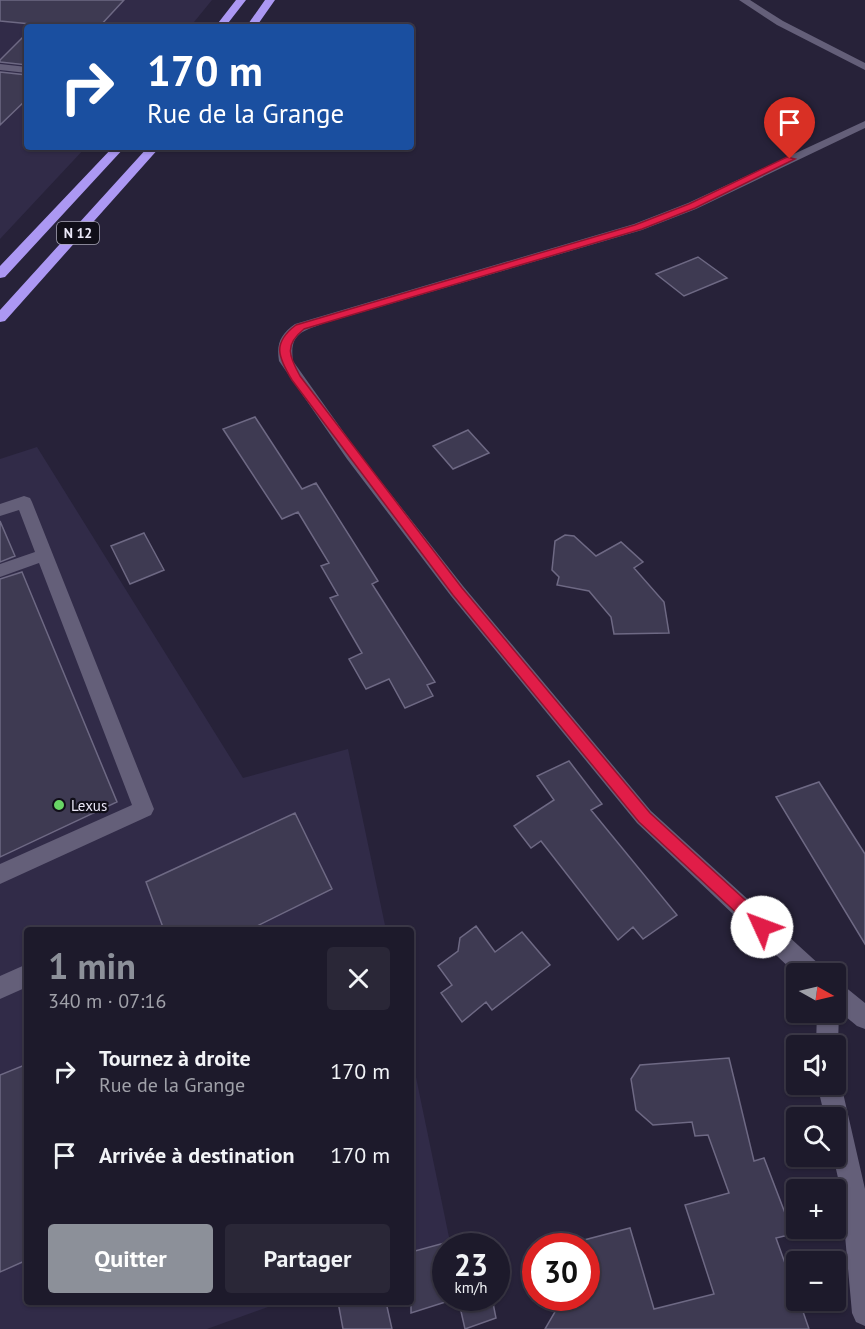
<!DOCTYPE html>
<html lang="fr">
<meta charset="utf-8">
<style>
body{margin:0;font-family:"PT Sans",sans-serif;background:#2a2737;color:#f1f3f6;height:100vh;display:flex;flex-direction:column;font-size:22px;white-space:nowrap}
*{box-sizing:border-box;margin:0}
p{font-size:20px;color:#a0a1a9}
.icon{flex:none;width:33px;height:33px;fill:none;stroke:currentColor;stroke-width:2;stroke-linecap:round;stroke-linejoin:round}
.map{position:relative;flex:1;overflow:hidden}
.sheet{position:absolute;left:24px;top:927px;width:390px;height:378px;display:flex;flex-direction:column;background:#1d1a2b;border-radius:6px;box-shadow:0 2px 4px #0004,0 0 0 2px #3b3847}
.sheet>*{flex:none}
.guide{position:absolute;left:24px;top:24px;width:390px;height:126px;border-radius:6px;box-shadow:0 2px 4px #0004,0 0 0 2px #3b3847;background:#1a4fa0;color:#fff;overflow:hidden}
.needle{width:39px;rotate:98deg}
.tools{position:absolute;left:786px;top:963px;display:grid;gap:12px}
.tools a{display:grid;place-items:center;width:60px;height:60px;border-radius:6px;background:#1d1a2b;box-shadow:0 2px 4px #0004,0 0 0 2px #3b3847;font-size:30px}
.speed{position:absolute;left:432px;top:1233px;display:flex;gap:12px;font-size:30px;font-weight:700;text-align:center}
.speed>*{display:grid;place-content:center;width:78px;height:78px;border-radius:50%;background:#1d1a2b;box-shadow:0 2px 4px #0004,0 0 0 2px #3b3847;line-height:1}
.speed small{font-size:15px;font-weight:400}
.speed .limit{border:9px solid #d22;background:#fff;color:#111}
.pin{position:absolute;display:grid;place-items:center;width:51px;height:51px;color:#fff;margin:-62px -26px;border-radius:50% 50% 50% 0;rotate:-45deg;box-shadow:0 0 6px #0007}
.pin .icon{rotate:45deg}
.me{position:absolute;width:66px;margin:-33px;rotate:313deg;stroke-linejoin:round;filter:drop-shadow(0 0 4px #0008)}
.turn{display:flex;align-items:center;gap:21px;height:126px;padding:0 24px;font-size:27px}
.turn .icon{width:78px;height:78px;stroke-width:2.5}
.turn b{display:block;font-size:42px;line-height:51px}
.round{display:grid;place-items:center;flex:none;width:63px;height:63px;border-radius:6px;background:#2a2737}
.overview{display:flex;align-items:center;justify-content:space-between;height:102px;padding:0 24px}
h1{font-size:36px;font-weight:700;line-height:45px;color:#8c9099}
.action{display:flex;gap:12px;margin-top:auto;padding:12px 24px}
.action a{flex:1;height:69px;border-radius:6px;background:#8c9099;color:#fff;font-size:24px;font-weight:700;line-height:69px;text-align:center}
.action a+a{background:#2a2737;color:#f1f3f6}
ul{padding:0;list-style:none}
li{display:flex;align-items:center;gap:18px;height:84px;padding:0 24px}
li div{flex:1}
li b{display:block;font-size:22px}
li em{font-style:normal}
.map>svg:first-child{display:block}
.built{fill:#312b48}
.building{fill:#3e3a52;stroke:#6e6984;stroke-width:1.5}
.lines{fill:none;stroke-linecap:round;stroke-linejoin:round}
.lane{fill:#645f79;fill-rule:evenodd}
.street{fill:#645f79;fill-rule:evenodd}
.highway{fill:#ac98f3;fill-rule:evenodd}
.route{fill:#e11d48;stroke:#92132f;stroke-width:1.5}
.poi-dot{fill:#68d465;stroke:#100e18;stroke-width:2}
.labels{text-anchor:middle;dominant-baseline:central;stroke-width:4.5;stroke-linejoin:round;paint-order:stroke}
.shield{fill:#100e18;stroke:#a9a7b5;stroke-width:1.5}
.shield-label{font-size:14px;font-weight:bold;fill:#ebe8f8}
.poi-label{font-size:15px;fill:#ebe8f8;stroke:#100e18;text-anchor:start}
</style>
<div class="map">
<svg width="865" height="1329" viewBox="0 0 865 1329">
<rect width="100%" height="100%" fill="#272239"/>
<path class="built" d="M 0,0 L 212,0 L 190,27 L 27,27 L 27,147 L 86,147 L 0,239 Z
M 37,447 L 243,778 L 348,749 L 386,930 L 27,930 L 27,1302 L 282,1302 L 207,1329 L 0,1329 L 0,459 Z
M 411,1053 L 450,1242 L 411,1256 Z"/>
<path class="building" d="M 0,0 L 124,0 L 99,27 L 62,27 L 0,21 Z
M 27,33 L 27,65 L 0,62 L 0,60 Z
M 0,72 L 27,75 L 27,99 L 0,125 Z
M 698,257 L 727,278 L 684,296 L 656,274 Z
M 255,417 L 302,489 L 316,483 L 378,581 L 372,584 L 435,682 L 427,685 L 433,696 L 405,708 L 389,679 L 366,689 L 349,659 L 362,653 L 330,598 L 338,595 L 321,566 L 329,563 L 298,512 L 282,519 L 223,429 Z
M 468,430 L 489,453 L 453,469 L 433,446 Z
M 0,521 L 15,556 L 0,562 Z
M 144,533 L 164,570 L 130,584 L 111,546 Z
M 565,535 L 574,536 L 596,556 L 621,542 L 643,562 L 634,568 L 664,602 L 669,633 L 614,634 L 611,617 L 589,591 L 557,585 L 559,577 L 552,570 L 555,541 Z
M 22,572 L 117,802 L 0,857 L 0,579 Z
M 569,761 L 602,804 L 591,810 L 677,915 L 643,939 L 633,927 L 618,940 L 541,841 L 531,848 L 514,826 L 554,800 L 537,776 Z
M 819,782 L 865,854 L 865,944 L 776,797 Z
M 295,813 L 332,889 L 249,930 L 164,930 L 146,882 Z
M 476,926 L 495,952 L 522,932 L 550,965 L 492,1010 L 486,1002 L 462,1022 L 441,993 L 452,985 L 438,966 L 458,951 L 460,938 Z
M 729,1058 L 754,1161 L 764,1158 L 793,1234 L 776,1238 L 796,1294 L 796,1300 L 799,1300 L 809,1329 L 545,1329 L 563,1298 L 586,1298 L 586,1246 L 561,1246 L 630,1228 L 654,1309 L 714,1294 L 685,1205 L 729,1193 L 708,1135 L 695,1136 L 692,1122 L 653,1125 L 636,1110 L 631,1079 L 640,1065 Z
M 27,1064 L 27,1260 L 0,1272 L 0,1075 Z
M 478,1234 L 481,1246 L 446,1246 L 446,1298 L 492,1298 L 496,1318 L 465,1329 L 458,1298 L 411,1313 L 411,1252 Z
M 338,1302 L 386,1302 L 392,1329 L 343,1329 Z"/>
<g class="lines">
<path class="lane" d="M 0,64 L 27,67 L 27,73 L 0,70 Z
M 24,496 L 30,498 L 32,502 L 154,809 L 151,815 L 0,884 L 0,864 L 132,805 L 39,563 L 0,577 L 0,564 L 35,552 L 19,510 L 0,516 L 0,504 Z
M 27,964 L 27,987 L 0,999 L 0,976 Z"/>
<path class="street" d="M 739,0 L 750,0 L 783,21 L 865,63 L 865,70 L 777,25 Z
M 865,121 L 865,128 L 696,209 L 642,230 L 325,323 C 303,331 289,333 293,361 L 357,451 L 463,586 L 651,811 L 821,966 L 824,974 L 796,974 L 637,823 L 451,596 L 347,459 L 279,361 C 276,343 281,334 295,324 L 634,224 L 688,203 Z
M 836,983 L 844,986 L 865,1003 L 865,1029 L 857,1026 L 839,1011 L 838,1046 L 836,1053 L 836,1046 L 816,1046 L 817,1012 L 836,1012 Z
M 836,1075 L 841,1084 L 865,1189 L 865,1326 L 856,1322 L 852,1313 L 841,1191 L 833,1156 L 836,1156 L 836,1118 L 825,1118 L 817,1084 L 836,1084 Z"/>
<path class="highway" d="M 236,0 L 246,0 L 225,27 L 215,27 Z
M 265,0 L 275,0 L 256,27 L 246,27 Z
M 113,147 L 125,147 L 5,277 L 0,278 L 0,266 Z
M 148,147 L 160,147 L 5,321 L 0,322 L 0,310 Z"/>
</g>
<path class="route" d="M 787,157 L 795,159 L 695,208 L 642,229 L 304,329 C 284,345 289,356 300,376 L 462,588 L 650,813 L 768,921 L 771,927 L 768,932 L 762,935 L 757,932 L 639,822 L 453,595 L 292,380 C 278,357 272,343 296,325 L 635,225 L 689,204 Z"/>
<circle class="poi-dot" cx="59" cy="805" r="6"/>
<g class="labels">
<rect class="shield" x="57" y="222" width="42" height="22" rx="4.5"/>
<g class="shield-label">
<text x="78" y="233">N 12</text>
</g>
<g class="poi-label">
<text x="71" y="805">Lexus</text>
</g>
</g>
</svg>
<div class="tools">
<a><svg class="needle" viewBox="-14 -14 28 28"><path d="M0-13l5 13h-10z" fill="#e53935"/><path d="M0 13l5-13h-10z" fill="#a0a1a9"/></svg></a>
<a><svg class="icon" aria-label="sound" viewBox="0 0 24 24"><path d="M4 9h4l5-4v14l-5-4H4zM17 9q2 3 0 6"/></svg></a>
<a><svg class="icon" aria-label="search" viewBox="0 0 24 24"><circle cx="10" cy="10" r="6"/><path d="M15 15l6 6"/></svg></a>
<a>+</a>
<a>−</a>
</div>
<div class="speed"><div>23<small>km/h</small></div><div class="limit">30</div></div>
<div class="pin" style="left:790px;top:159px;background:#d93025"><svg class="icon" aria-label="arrive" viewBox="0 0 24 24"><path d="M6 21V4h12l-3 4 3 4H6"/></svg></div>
<svg class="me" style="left:762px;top:927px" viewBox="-20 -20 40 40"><circle r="19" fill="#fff"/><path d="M0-13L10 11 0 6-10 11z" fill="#e11d48"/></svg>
<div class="guide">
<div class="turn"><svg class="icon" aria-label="right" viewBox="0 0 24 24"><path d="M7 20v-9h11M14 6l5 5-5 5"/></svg><div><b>170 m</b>Rue de la Grange</div></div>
</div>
<section class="sheet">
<div class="overview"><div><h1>1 min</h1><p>340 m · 07:16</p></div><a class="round"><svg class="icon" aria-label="close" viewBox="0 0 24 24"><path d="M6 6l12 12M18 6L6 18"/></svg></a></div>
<ul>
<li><svg class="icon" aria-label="right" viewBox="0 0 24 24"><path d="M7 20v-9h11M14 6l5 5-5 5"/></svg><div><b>Tournez à droite</b><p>Rue de la Grange</p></div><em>170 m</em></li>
<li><svg class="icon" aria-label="arrive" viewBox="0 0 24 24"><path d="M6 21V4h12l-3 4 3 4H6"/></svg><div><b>Arrivée à destination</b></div><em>170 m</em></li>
</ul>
<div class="action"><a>Quitter</a><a>Partager</a></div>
</section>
</div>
